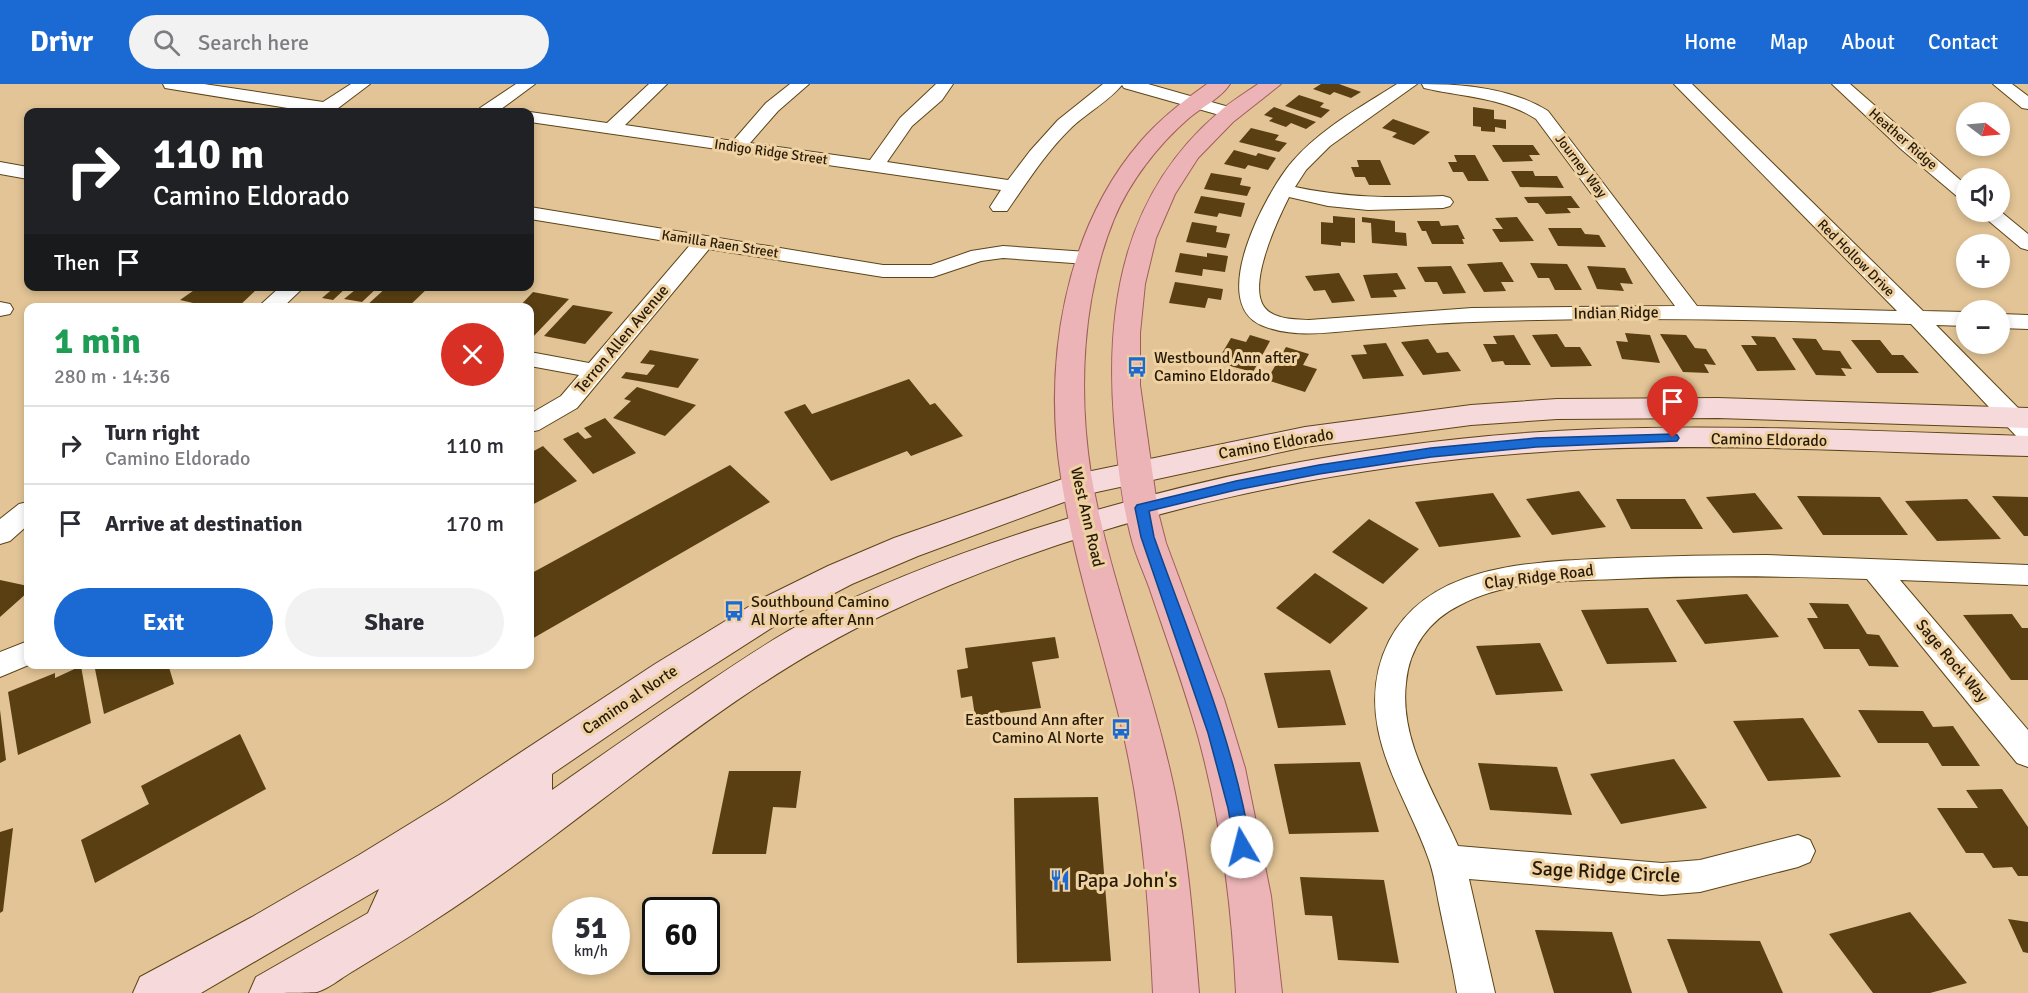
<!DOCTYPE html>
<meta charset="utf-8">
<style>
body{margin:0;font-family:Signika,sans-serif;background:#f2f2f3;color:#2b2b33;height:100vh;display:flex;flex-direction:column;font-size:22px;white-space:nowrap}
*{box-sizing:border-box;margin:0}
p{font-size:20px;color:#7c7c81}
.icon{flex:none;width:33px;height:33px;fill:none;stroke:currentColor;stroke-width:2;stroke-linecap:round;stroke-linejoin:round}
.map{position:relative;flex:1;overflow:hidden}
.side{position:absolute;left:24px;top:219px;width:510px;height:366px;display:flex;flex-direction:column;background:#fff;border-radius:12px;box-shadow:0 3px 9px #0003}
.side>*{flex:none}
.banner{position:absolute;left:24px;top:24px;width:510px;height:183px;border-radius:12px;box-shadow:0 3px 9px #0003;background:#202124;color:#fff;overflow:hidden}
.needle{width:39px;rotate:106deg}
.controls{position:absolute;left:1956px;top:18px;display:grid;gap:12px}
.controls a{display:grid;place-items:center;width:54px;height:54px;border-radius:50%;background:#fff;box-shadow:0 3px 9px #0003;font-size:30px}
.speed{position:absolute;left:552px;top:813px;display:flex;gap:12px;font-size:30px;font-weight:700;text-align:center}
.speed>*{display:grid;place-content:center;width:78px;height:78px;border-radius:50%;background:#fff;box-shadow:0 3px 9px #0003;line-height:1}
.speed small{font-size:15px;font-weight:400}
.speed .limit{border:3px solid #111;border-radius:9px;background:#fff;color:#111}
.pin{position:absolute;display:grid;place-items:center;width:51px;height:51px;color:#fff;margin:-62px -26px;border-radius:50% 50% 50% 0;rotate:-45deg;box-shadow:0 0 6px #0007}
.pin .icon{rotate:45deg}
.me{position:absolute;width:66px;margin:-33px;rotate:352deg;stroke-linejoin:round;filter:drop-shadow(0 0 4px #0008)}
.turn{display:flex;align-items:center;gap:21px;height:126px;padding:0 30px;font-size:27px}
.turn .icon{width:78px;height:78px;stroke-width:2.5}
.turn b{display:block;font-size:42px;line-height:51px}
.then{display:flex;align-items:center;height:57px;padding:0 30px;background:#0003;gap:12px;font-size:22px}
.round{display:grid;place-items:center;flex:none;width:63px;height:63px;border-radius:32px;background:#f2f2f3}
.head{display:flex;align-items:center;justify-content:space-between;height:102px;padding:0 30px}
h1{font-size:36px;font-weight:700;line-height:45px;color:#1e9e55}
.button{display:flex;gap:12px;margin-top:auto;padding:12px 30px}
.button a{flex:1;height:69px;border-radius:36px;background:#1b6ad4;color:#fff;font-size:24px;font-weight:700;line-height:69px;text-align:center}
.button a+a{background:#f2f2f3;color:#2b2b33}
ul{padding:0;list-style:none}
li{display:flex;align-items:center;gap:18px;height:78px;padding:0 30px;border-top:2px solid #e1e1e2}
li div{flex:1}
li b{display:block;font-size:22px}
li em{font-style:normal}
header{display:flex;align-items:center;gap:36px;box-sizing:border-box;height:84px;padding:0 30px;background:#1b6ad4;color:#fff}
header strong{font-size:28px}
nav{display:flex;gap:33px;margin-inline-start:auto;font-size:21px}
.search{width:420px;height:54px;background:#f2f2f3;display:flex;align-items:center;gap:15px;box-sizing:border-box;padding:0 21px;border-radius:33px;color:#7c7c81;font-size:22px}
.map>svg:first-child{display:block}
.building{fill:#593f12}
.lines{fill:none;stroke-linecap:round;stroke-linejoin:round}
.street-casing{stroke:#5d4417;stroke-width:2}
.secondary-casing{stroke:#5d4417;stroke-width:2}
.primary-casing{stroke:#9f5e5a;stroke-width:2}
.street{fill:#fff;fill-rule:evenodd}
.secondary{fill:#f6dadb;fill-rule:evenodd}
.primary{fill:#ecb4b6;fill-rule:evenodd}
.route{fill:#1b6ad4;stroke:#12458a;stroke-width:1.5}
.labels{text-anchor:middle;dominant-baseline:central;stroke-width:6;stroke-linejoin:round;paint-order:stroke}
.far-street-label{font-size:14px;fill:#261b08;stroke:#efd1a2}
.street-label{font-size:16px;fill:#261b08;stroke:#efd1a2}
.poi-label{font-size:16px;fill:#261b08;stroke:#efd1a2;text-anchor:start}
.near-street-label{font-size:20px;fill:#261b08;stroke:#efd1a2}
.near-poi-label{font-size:20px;fill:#261b08;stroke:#efd1a2;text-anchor:start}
</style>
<header>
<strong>Drivr</strong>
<div class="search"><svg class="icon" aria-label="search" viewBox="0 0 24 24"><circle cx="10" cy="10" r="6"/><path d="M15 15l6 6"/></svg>Search here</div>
<nav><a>Home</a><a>Map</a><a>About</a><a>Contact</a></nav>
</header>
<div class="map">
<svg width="2028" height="909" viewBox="0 0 2028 909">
<rect width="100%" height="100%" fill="#e2c496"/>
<path class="building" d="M 1321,0 L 1339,0 L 1361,8 L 1351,14 L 1334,8 L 1330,11 L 1313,5 Z
M 1299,11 L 1324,19 L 1320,23 L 1330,26 L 1321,34 L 1285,22 Z
M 1274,23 L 1316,38 L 1306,45 L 1291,39 L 1286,43 L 1269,37 L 1273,34 L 1264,31 Z
M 1473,23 L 1494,26 L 1494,35 L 1506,36 L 1506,45 L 1495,43 L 1495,48 L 1481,47 L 1481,43 L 1473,42 Z
M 1393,35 L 1430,48 L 1414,61 L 1392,53 L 1397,49 L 1382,44 Z
M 1251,44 L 1279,51 L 1275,56 L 1287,59 L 1279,68 L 1239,58 Z
M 1492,61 L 1533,61 L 1540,71 L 1529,71 L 1533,77 L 1503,78 Z
M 1234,66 L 1256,72 L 1258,69 L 1276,74 L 1268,86 L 1248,81 L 1245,85 L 1224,80 Z
M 1454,71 L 1475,71 L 1489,97 L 1468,97 L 1463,88 L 1453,88 L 1448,78 L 1457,78 Z
M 1357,76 L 1380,76 L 1391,101 L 1369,101 L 1365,93 L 1355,93 L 1351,83 L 1359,83 Z
M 1511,87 L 1533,87 L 1535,92 L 1557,92 L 1564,104 L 1520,103 Z
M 1211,89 L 1242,94 L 1240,101 L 1251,103 L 1247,112 L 1204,105 Z
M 1201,112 L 1245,119 L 1241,133 L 1219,129 L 1217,133 L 1194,129 Z
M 1571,112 L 1580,124 L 1567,124 L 1571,129 L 1546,130 L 1538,119 L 1528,119 L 1524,113 Z
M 1333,132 L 1355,134 L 1355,159 L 1341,158 L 1341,162 L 1321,160 L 1321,138 L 1333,139 Z
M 1362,133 L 1395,137 L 1395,148 L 1406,149 L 1407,162 L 1372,159 L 1371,139 L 1362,138 Z
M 1517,133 L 1534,157 L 1500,158 L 1492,145 L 1503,145 L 1495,134 Z
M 1417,137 L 1439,137 L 1441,142 L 1458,141 L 1465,155 L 1462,155 L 1464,160 L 1432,160 L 1426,147 L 1422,147 Z
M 1192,138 L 1217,142 L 1216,148 L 1230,150 L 1226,164 L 1186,158 Z
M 1548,144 L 1581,144 L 1585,150 L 1599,151 L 1606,163 L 1558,162 Z
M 1180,169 L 1207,173 L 1207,169 L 1228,172 L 1225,188 L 1203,185 L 1202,192 L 1175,188 Z
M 1502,178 L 1514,198 L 1501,198 L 1506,207 L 1484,208 L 1467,180 Z
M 1530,179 L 1567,180 L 1582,206 L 1555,206 L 1549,194 L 1538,194 Z
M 1451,182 L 1466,209 L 1443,210 L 1437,198 L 1425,198 L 1417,183 Z
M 1587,182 L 1625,184 L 1633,200 L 1620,199 L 1624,207 L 1597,205 Z
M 1339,189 L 1355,217 L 1332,219 L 1325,206 L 1314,207 L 1305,192 Z
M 1397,189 L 1406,205 L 1393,206 L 1397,213 L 1371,214 L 1363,191 Z
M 1175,198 L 1223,205 L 1221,216 L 1208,214 L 1205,224 L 1169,219 Z
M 200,202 L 253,202 L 258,204 L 237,224 L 215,224 L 180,216 Z
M 336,202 L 379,202 L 362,218 L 344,215 L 355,206 L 346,204 L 333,216 L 322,214 Z
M 388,202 L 430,202 L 407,224 L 366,222 Z
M 533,208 L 569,215 L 531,255 L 530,224 L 518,224 Z
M 573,221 L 613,228 L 585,260 L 544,252 Z
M 1625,249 L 1650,251 L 1660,279 L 1622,275 L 1616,257 L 1628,258 Z
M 1557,250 L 1565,263 L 1580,263 L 1592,282 L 1551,283 L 1532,251 Z
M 1660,250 L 1686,251 L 1695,264 L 1706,265 L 1716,281 L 1704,280 L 1709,289 L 1683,288 Z
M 1250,251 L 1270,257 L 1253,288 L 1226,281 L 1230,274 L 1221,271 L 1231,254 L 1246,258 Z
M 1514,251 L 1531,281 L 1505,281 L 1503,277 L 1492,278 L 1483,260 L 1497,260 L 1493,252 Z
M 1751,252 L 1775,253 L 1796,286 L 1757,287 L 1741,261 L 1757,261 Z
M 1792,254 L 1816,255 L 1823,266 L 1840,267 L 1852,285 L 1841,284 L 1846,292 L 1816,291 Z
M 1428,255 L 1437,269 L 1448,268 L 1461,287 L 1423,291 L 1401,258 Z
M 1851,256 L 1880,256 L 1892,271 L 1903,271 L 1919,289 L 1877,289 Z
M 1386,259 L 1404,292 L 1363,295 L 1351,271 L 1367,270 L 1363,261 Z
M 1286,263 L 1309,270 L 1303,281 L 1317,285 L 1305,308 L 1267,296 Z
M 650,266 L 699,275 L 678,304 L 621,294 L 626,288 L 647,291 L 655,281 L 640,279 Z
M 909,295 L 930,321 L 935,319 L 963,352 L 911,372 L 907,367 L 831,397 L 784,328 L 805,320 L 812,330 Z
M 637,303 L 696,321 L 665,352 L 613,334 L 631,317 L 624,315 Z
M 605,334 L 636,369 L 593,390 L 563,355 L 578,348 L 585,355 L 592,353 L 584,344 Z
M 543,362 L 577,397 L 530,422 L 530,369 Z
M 730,381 L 770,418 L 530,556 L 530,490 Z
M 1579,407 L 1606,443 L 1552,451 L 1526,415 Z
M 1493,409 L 1521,453 L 1439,463 L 1415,418 Z
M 1755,409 L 1783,445 L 1733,449 L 1706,413 Z
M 1797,412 L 1880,413 L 1908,451 L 1823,451 Z
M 1992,412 L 2028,413 L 2028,452 L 2024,452 Z
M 1616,415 L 1685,415 L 1703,445 L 1631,445 Z
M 1967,415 L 2001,455 L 1937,457 L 1905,417 Z
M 1369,435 L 1419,465 L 1383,500 L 1332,468 Z
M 1315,489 L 1368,524 L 1330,560 L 1276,524 Z
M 0,496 L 28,502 L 28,508 L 0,533 Z
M 1747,510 L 1779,553 L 1705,560 L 1676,516 Z
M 1809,519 L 1848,520 L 1867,550 L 1879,551 L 1899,583 L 1869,582 L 1859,565 L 1824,565 L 1807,534 L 1818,534 Z
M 1648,524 L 1677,578 L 1607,580 L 1581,526 Z
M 2012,530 L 2022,544 L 2028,544 L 2028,596 L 2011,596 L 1963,531 Z
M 1055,553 L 1059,574 L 1032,578 L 1041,624 L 975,632 L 972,612 L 961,614 L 957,586 L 968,584 L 965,564 Z
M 1540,559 L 1563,607 L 1496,611 L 1476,562 Z
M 94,580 L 168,580 L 174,600 L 104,630 Z
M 81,582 L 91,639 L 18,671 L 8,608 L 55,589 L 55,594 Z
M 1330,586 L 1346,641 L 1278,644 L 1264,589 Z
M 0,626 L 6,676 L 0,679 Z
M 1858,626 L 1923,627 L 1933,643 L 1953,642 L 1980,682 L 1942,682 L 1928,659 L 1878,659 Z
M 1803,634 L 1841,693 L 1768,697 L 1733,637 Z
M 240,650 L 266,705 L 95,799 L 81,756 L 149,720 L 141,702 Z
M 1674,675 L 1707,724 L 1621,740 L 1590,690 Z
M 1360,678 L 1379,748 L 1289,750 L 1274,680 Z
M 1478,679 L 1557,683 L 1572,731 L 1490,726 Z
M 729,687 L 801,687 L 796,724 L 773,723 L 766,770 L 712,770 Z
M 2002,705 L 2028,743 L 2028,792 L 2018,792 L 2012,783 L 1993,784 L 1983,769 L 1966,769 L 1937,724 L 1978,724 L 1966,706 Z
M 1098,713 L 1111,877 L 1017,879 L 1014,714 Z
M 13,744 L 3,827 L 0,829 L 0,748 Z
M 1300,793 L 1384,796 L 1399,879 L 1338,876 L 1332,832 L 1305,831 Z
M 1910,828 L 1967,899 L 1930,909 L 1873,909 L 1829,850 Z
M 2008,835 L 2028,838 L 2028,869 L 2023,868 Z
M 1535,846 L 1612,848 L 1632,909 L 1554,909 Z
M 1667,855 L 1760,857 L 1783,909 L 1688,909 Z"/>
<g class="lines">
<g class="street-casing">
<path id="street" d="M 163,0 L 204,0 L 323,18 L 351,0 L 370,0 L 333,28 L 312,28 L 171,5 L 165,4 Z
M 516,0 L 535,0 L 497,28 L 478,28 L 480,24 Z
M 649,0 L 667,0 L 625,41 L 733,57 L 766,19 L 790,0 L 809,0 L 778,27 L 750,59 L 870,76 L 900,34 L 936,0 L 953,0 L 942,16 L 912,42 L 887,78 L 1008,96 L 1030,67 L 1058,36 L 1103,0 L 1148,0 L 1236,25 L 1239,29 L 1236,33 L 1230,34 L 1124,4 L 1122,1 C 1110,16 1087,29 1072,43 C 1046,68 1028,97 1007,127 L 993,127 L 990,123 L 1001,106 L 530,38 L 530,28 L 527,28 L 530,28 L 607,39 Z
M 1397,0 L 1417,0 L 1330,62 L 1306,86 L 1295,103 C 1347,114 1390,114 1443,112 L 1450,114 L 1453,118 L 1450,122 L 1443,124 L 1368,126 L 1328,122 L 1289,113 C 1278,135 1246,202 1265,224 C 1275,236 1295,235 1309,236 L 1472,224 L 1675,222 L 1536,35 C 1502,13 1462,13 1424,4 L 1422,0 C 1464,0 1511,4 1548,27 L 1697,222 L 1897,227 L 1674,0 L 1692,0 L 1923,227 L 1966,228 L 1966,242 L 1936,241 L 2028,334 L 2028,357 L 2019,355 L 1911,240 C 1765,236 1619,232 1473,238 C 1434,239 1395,243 1357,246 C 1325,249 1291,254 1261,241 C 1207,217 1267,107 1292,78 C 1320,45 1361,23 1397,0 Z
M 1832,0 L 1850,0 L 1966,101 L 1966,116 L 1959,114 L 1901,65 Z
M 1993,0 L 2012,0 L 2028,12 L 2028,25 L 2022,24 Z
M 0,78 L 28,83 L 28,95 L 0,90 Z
M 530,123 L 883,181 L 931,181 L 971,167 L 1003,162 L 1087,168 L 1094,170 L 1097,174 L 1094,178 L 1087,180 L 1003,174 L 981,177 L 933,193 L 883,193 L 709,165 L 577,324 L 539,346 L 530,348 L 530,330 L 561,312 L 579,291 L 530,282 L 530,268 L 589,279 L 690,161 L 530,135 Z
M 2000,127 L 2028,150 L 2028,166 L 2021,164 L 1978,128 Z
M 281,202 L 305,202 L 282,224 L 257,224 Z
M 0,218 L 10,220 L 13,225 L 10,230 L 0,232 Z
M 2000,230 L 2028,231 L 2028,245 L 2000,244 Z
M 28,418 L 28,441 L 10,457 L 0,460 L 0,435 L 19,420 Z
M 1767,471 L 2028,481 L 2028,501 L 1900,496 L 2028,646 L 2028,683 L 2017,679 L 1867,495 C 1783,492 1700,491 1617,495 C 1565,497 1507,496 1460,521 C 1429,536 1409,564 1406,599 C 1399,657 1436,711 1458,762 L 1662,779 L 1700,776 L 1798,751 L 1810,756 L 1815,767 L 1810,778 L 1798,783 L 1700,808 L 1662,811 L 1469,795 L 1495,909 L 1457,909 C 1452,879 1445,850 1439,820 C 1436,805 1434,790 1429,776 C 1414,732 1387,691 1378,645 C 1372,614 1375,585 1389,557 C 1431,477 1539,478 1617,474 C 1667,472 1717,471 1767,471 Z
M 28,557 L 28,580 L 31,580 L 0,593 L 0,568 Z"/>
</g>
<g class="secondary-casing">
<path id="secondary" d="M 1718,314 L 2028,324 L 2028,344 L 1718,334 L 1557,335 L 1471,341 L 1305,363 L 1083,411 L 918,472 L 852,500 L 787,534 L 681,602 L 552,690 L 552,706 C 599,673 646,640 694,608 C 731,583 767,558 806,537 C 878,500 954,471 1031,446 C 1215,387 1405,352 1598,345 C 1741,340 1885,348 2028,352 L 2028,372 C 1884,369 1739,359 1594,365 C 1352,376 1106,426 885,530 C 719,608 585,740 432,838 C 405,856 377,872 350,889 C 340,895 328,905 317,908 C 303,909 266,909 249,909 L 256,893 L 368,829 L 379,805 L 201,909 L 133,909 L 140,893 L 252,833 L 359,771 L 447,717 L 655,580 L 763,514 L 828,482 L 894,454 L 1077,390 L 1305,343 L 1471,321 L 1557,315 Z"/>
</g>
<g class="primary-casing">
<path id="primary" d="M 1207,0 L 1230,0 C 1221,14 1202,23 1189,34 C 1158,61 1130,97 1114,135 C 1082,213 1078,307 1091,390 C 1108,489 1146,584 1169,682 C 1187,756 1193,833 1199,909 L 1153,909 C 1149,823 1143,737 1124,653 C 1104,566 1074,481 1061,393 C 1043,279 1064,146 1141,57 C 1160,35 1183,17 1207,0 Z
M 1258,0 L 1281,0 L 1233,38 L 1198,74 L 1175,110 L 1156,154 L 1145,200 L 1140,249 L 1140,301 L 1158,428 L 1166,459 L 1224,615 L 1245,684 L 1271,812 L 1282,909 L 1236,909 C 1232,822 1221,736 1198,652 C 1184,602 1166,553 1149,503 C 1143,486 1135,470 1131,453 C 1121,415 1117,375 1114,336 C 1105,219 1125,109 1218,29 C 1230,18 1245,9 1258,0 Z"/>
</g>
<use href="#street" class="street"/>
<use href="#secondary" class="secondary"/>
<use href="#primary" class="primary"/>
</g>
<path class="route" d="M 1673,350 L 1677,351 L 1679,354 L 1677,357 L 1536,363 L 1431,373 L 1319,390 L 1236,406 L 1149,427 L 1154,453 C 1190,554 1234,656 1251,763 L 1248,768 L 1242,771 L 1236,768 L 1228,724 L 1208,649 L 1141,453 L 1135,424 L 1137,421 L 1236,397 L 1319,381 L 1431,364 L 1536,354 Z"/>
<defs>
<g id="bus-bare" transform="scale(1.62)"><path d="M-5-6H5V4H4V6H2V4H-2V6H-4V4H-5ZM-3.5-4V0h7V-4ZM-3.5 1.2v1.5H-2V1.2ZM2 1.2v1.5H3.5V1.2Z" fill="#1b6ad4" stroke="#efd1a2" stroke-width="2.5" paint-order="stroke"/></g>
<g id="restaurant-bare" transform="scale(1.62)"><path d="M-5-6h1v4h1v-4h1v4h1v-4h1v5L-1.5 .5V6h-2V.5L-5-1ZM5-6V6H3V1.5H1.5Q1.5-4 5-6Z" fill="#1b6ad4" stroke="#efd1a2" stroke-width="2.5" paint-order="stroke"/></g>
</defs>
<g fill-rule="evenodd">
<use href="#bus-bare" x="1137" y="283"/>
<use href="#bus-bare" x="734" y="527"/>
<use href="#bus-bare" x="1121" y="645"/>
<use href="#restaurant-bare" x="1060" y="796"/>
</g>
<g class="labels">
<g class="far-street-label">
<text transform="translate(1903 55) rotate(41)">Heather Ridge</text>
<text transform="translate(771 68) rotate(8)">Indigo Ridge Street</text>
<text transform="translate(1581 82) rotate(53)">Journey Way</text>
<text transform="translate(720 160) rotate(9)">Kamilla Raen Street</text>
<text transform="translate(1856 174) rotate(45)">Red Hollow Drive</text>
</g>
<g class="street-label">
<text transform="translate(1616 229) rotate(-1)">Indian Ridge</text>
<text transform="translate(622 255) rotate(-50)">Terron Allen Avenue</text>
<text transform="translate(1769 356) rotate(1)">Camino Eldorado</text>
<text transform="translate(1276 360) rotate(-10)">Camino Eldorado</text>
<text transform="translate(1087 433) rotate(77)">West Ann Road</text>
<text transform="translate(1539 493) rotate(-7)">Clay Ridge Road</text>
<text transform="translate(1952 577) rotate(50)">Sage Rock Way</text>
<text transform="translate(630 616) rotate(-34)">Camino al Norte</text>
</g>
<g class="poi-label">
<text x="1154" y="274">Westbound Ann after<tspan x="1154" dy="18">Camino Eldorado</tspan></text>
<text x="751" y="518">Southbound Camino<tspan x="751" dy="18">Al Norte after Ann</tspan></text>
<text x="1104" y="636" text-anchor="end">Eastbound Ann after<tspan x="1104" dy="18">Camino Al Norte</tspan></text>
</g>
<g class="near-street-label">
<text transform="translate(1606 788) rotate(3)">Sage Ridge Circle</text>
</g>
<g class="near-poi-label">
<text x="1077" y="796">Papa John's</text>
</g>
</g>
</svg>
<div class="controls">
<a><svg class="needle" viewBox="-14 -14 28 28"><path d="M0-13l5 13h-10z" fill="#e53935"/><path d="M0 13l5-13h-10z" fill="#7c7c81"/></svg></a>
<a><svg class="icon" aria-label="sound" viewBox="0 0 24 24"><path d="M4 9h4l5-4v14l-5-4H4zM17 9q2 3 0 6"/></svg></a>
<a>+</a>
<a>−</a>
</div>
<div class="speed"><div>51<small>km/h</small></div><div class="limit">60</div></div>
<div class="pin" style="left:1673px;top:354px;background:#d93025"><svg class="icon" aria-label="arrive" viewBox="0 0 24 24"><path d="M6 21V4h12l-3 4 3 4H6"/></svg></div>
<svg class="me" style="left:1242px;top:763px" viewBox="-20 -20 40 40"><circle r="19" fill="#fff"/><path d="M0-13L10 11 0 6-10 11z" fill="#1b6ad4"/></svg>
<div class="banner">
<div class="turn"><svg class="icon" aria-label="right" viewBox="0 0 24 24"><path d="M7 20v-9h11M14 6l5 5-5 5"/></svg><div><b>110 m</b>Camino Eldorado</div></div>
<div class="then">Then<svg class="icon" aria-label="arrive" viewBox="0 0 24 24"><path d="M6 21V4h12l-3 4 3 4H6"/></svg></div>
</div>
<section class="side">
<div class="head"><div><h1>1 min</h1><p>280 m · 14:36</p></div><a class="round" style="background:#d93025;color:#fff"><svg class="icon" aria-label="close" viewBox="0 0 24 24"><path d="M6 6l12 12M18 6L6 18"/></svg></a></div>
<ul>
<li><svg class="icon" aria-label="right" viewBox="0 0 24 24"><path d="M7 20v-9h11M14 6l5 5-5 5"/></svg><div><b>Turn right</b><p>Camino Eldorado</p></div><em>110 m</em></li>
<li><svg class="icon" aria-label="arrive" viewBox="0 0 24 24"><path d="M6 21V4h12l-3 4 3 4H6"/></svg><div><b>Arrive at destination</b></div><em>170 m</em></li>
</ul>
<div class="button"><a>Exit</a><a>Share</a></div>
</section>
</div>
